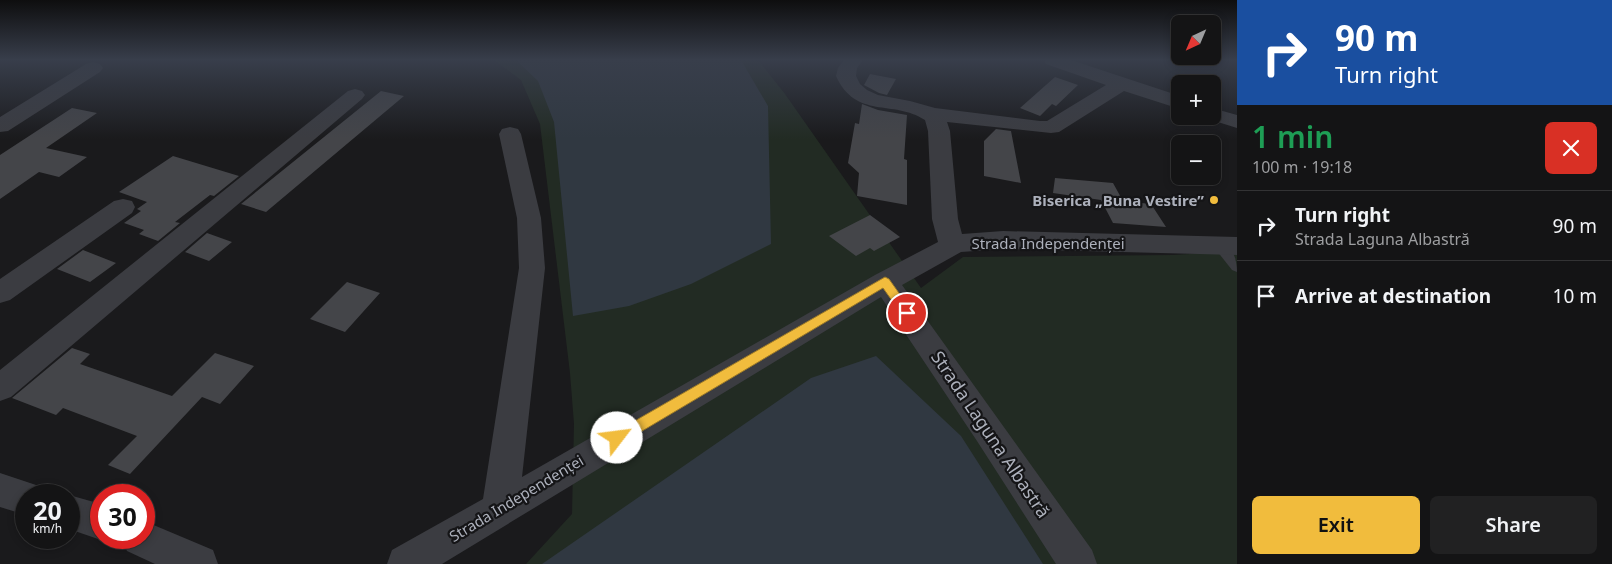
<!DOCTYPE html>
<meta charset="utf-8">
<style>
body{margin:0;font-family:"Noto Sans",sans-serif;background:#212122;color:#f1f3f6;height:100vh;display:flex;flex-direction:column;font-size:19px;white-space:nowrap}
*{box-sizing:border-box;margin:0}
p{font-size:16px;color:#9d9ea0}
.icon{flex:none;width:28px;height:28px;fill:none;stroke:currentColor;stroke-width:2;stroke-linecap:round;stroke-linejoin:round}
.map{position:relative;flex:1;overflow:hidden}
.side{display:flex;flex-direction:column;background:#141415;width:375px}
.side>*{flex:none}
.banner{background:#1a4fa0;color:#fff;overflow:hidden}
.needle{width:32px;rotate:224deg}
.fabs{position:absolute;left:1171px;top:15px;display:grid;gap:10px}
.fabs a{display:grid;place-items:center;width:50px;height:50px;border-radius:8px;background:#141415;box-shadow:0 2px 8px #0003,0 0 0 1px #333334;font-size:25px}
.speed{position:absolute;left:15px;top:484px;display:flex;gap:10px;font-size:25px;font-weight:700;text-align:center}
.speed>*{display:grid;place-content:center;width:65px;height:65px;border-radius:50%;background:#141415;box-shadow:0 2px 8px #0003,0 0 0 1px #333334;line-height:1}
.speed small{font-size:12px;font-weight:400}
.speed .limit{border:8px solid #d22;background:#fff;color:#111}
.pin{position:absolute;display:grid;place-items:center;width:42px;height:42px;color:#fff;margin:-21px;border:2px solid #fff;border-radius:50%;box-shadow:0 1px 5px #0007}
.me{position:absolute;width:55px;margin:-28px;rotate:60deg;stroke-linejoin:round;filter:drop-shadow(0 0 4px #0008)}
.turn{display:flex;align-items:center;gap:18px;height:105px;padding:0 15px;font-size:22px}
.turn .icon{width:65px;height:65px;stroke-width:2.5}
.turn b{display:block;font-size:35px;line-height:42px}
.round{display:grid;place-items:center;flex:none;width:52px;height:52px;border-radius:8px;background:#212122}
.head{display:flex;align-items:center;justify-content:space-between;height:85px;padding:0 15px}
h1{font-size:30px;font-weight:600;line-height:38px;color:#1e9e55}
.primary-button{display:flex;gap:10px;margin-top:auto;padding:10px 15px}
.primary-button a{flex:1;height:58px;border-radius:8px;background:#f1bc3d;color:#111;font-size:20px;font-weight:600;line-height:58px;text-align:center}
.primary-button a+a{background:#212122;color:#f1f3f6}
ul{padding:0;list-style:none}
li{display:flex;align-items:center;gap:15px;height:70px;padding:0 15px;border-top:1px solid #333334}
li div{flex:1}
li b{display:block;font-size:19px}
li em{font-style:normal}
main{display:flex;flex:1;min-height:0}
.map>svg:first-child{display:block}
.green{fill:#222b23}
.water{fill:#303841}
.building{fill:#444549}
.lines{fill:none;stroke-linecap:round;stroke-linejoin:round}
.lane{fill:#3b3c41;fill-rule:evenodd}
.street{fill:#3b3c41;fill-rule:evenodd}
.route{fill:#f1bc3d;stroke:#9d7a28}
.poi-dot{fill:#f1bc3d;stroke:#151517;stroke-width:2}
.labels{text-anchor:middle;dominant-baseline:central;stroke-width:4.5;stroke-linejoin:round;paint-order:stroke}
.poi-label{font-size:15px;font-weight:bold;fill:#adb1bc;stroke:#151517;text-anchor:end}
.street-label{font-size:15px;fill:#adb1bc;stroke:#151517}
.near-street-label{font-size:18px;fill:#adb1bc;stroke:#151517}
</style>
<main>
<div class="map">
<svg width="1237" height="564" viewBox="0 0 1237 564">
<rect width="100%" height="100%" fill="#1a1a1c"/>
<path class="green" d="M 494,60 L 758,60 L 785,94 L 921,288 L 963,257 L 1173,255 L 1237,251 L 1237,564 L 526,564 L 572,514 L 574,424 L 570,373 L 540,124 L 521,80 Z"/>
<path class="water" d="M 516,60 L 741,60 L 768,106 L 771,244 L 691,284 L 629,306 L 573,316 L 554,122 L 538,81 Z
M 876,356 L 961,436 L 1043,564 L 542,564 L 811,378 Z"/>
<path class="building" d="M 870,74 L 896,79 L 887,95 L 879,93 L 864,85 Z
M 1055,77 L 1078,85 L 1056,106 L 1052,104 L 1040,116 L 1020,108 Z
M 381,91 L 404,96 L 266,212 L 241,204 Z
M 862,104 L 878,110 L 907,115 L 904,159 L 907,160 L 907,205 L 857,196 L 859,173 L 848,163 L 855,123 L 859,124 Z
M 72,108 L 97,113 L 46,148 L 87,157 L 59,177 L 39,172 L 0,199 L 0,155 Z
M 996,129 L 1011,131 L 1021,183 L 984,176 L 984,141 Z
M 173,156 L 239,176 L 214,196 L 210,195 L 175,222 L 180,223 L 158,241 L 139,234 L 144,230 L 124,223 L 141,211 L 137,209 L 147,202 L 119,192 Z
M 1055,178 L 1113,183 L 1123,201 L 1151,204 L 1166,227 L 1113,223 L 1101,200 L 1053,193 Z
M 870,215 L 900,237 L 874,251 L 870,248 L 856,256 L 829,236 Z
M 207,233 L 232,242 L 209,261 L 185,252 Z
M 83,250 L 116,263 L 90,282 L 57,269 Z
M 347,282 L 380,293 L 345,332 L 310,319 Z
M 72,348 L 90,354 L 80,364 L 172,396 L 215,353 L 254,366 L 220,404 L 202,397 L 130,474 L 108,465 L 137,436 L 63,408 L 56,415 L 12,398 Z"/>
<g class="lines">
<path class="lane" d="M 1220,242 C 1233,245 1237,260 1237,272 L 1232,270 L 1213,246 L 1215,243 Z"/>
<path class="street" d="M 844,60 L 863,60 L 857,68 L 856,76 L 860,84 L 867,90 L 878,95 L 910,101 L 935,108 L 1040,121 L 1047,121 L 1106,85 L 1046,64 L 1044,60 L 1071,60 L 1180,96 L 1180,109 L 1124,91 L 1059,132 L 1051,133 L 947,122 L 950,131 L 958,219 L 962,234 L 1003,231 L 1237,237 L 1237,255 L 1003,249 L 961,252 L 902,285 L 1092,550 L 1097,564 L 1056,564 L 977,441 L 881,297 L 442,564 L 387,564 L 392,550 L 483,499 L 519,268 L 517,218 L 499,134 L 502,129 L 510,127 L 518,129 L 521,134 L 541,218 L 545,268 L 522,477 L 875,275 L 938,242 L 932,219 L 928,131 L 925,120 C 893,99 856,120 836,76 L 838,68 Z
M 93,62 L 100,64 L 103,68 L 100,72 L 8,131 L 0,132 L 0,117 L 86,64 Z
M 355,89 L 362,91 L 365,95 L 362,99 L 11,397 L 0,401 L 0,370 L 348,91 Z
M 1212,108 L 1237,115 L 1237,128 L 1205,118 L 1203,116 L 1212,116 Z
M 123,199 L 132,201 L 135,207 L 132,213 L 10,300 L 0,303 L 0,279 L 114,201 Z
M 0,473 L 39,486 L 43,495 L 26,495 L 26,515 L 0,507 Z
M 68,495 L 69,495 L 101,504 L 101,538 L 107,538 L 101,540 L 69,529 Z
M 144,521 L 213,550 L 218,564 L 155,564 L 127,551 L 121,538 L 144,538 Z"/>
</g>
<linearGradient id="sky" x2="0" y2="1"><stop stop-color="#0e0e0f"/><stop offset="0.43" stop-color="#383e4b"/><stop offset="1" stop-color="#383e4b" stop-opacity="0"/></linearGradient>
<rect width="1237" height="139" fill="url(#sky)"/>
<path class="route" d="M 885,277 L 889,279 L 911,310 L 913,313 L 911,316 L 903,316 L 883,288 L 622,443 L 617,445 L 612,443 L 610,438 L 612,434 Z"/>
<circle class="poi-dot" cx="1214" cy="200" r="5"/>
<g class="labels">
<g class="poi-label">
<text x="1204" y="200">Biserica „Buna Vestire”</text>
</g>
<g class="street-label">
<text x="1048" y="243">Strada Independenței</text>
<text transform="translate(516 498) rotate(-31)">Strada Independenței</text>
</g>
<g class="near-street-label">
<text transform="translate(991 434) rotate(56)">Strada Laguna Albastră</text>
</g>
</g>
</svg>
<div class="fabs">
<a><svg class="needle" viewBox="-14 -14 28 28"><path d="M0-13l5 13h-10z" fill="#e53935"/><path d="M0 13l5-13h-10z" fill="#9d9ea0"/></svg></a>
<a>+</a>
<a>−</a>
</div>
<div class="speed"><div>20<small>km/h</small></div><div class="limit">30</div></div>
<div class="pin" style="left:907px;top:313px;background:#d93025"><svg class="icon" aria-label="arrive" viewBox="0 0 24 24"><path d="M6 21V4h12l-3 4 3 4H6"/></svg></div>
<svg class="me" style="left:617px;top:438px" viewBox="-20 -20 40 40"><circle r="19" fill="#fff"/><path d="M0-13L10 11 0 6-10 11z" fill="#f1bc3d"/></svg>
</div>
<section class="side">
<div class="banner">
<div class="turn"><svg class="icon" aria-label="right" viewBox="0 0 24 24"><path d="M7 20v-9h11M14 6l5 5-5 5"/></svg><div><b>90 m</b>Turn right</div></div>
</div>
<div class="head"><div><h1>1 min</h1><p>100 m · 19:18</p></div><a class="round" style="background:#d93025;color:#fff"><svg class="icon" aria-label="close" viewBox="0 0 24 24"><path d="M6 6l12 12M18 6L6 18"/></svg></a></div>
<ul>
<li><svg class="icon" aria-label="right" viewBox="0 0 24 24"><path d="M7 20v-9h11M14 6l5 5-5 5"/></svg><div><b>Turn right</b><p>Strada Laguna Albastră</p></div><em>90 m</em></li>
<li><svg class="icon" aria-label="arrive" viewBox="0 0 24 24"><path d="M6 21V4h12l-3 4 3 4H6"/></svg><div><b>Arrive at destination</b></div><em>10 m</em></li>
</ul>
<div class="primary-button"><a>Exit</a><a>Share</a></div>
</section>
</main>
